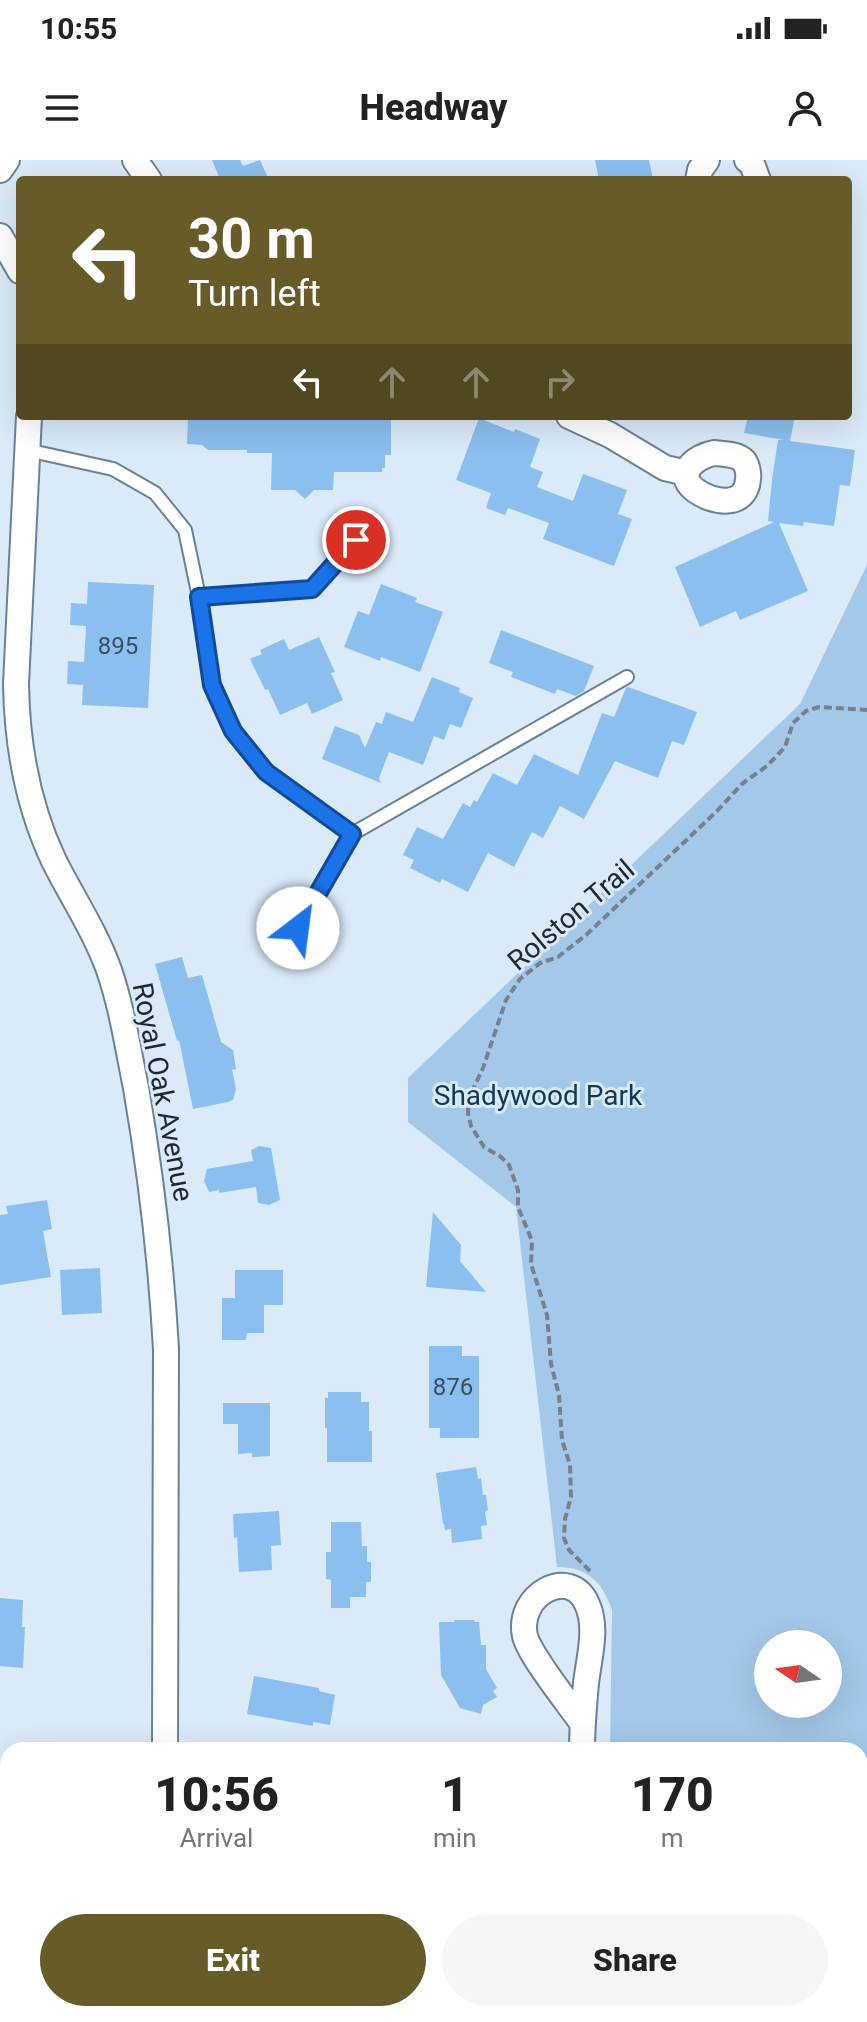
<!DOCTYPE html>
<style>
body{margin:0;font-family:Roboto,sans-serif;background:#f6f6f6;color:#222;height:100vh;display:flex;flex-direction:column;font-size:30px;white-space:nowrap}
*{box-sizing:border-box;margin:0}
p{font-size:26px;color:#767676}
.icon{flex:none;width:44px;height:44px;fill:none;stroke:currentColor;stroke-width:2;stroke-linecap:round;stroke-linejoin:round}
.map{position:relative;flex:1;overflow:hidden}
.sheet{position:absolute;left:0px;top:1582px;width:868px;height:280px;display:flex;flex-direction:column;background:#fff;border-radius:24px 24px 0 0;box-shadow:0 8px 32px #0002}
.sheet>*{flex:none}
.guide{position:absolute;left:16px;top:16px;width:836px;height:244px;border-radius:8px;box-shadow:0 8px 32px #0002;background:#675b28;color:#fff;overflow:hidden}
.needle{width:52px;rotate:283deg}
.fabs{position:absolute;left:754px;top:1470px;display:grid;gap:16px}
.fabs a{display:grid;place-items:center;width:88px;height:88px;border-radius:50%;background:#fff;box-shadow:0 8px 32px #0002;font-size:40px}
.pin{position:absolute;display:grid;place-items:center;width:68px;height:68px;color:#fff;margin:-34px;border:4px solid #fff;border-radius:50%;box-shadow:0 2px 8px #0007}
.me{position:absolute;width:88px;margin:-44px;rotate:30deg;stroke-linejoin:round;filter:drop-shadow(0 0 6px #0008)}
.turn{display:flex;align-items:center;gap:28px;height:168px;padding:0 40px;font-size:36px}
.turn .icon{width:104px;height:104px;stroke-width:2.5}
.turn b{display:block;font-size:56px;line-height:68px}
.lanes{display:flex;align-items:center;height:76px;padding:0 40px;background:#0003;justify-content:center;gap:40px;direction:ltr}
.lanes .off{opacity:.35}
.eta{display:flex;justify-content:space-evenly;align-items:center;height:136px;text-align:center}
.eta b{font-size:48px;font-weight:800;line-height:56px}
.action{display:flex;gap:16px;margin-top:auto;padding:16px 40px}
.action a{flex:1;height:92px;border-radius:48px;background:#675b28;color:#fff;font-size:32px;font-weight:800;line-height:92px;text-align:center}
.action a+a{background:#f6f6f6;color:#222}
.status{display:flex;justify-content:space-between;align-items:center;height:56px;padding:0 40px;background:#fff;direction:ltr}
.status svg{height:22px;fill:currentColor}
header{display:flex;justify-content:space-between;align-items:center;height:104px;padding:0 40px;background:#fff;font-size:36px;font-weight:800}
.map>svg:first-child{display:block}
.green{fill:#a4c8ea;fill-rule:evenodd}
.building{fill:#8bbfef}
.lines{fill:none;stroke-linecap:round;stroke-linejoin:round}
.service-casing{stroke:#698299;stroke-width:16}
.minor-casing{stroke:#698299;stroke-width:28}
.path{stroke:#75828e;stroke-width:4;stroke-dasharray:8 4;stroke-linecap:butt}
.service{stroke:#fff;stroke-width:12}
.minor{stroke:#fff;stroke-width:24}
.route-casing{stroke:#114b97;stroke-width:20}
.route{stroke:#1a73e8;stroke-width:14}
.labels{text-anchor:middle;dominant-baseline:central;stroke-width:6;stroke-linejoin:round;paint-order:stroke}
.number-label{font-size:24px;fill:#394e61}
.street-label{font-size:28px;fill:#1e2832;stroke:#daeaf9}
.park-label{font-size:28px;fill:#123858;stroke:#daeaf9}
</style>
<div class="status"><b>10:55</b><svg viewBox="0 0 49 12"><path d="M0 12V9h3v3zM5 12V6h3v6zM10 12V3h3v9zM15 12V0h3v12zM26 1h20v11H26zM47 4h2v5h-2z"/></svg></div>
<header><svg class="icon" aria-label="menu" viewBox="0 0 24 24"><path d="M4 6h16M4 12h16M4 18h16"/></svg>Headway<svg class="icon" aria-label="person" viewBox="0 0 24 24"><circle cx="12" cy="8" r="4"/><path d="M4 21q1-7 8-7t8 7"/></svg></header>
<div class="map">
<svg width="867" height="1862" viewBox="0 0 867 1862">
<rect width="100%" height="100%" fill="#daeaf9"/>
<path class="green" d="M 867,405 L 867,1862 L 653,1862 L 649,1854 L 860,1854 L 860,1590 L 610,1590 L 612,1450 C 602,1422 588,1407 557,1407 L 516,1047 L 408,962 L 408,918 L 800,544 ZM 828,1484 L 828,1544 L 768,1544 L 768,1484 Z"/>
<path class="building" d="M 212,0 L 240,0 L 243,6 L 260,0 L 269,20 L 211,20 L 219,17 Z
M 595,0 L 649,0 L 653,20 L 599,20 Z
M 188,256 L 241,256 L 241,260 L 321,260 L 321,256 L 391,257 L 391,295 L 385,295 L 385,308 L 382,308 L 382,312 L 334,312 L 333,330 L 314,330 L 305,339 L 295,330 L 271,330 L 272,293 L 247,293 L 247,290 L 208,290 L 202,285 L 187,284 Z
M 748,256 L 795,256 L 790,281 L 855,290 L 850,326 L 840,325 L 834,366 L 804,362 L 803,366 L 779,363 L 808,431 L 740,460 L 736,451 L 700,467 L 675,407 L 774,362 L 768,361 L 772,320 L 778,280 L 784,280 L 744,273 Z
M 479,258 L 514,272 L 515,269 L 540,279 L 530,307 L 543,312 L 537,327 L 573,341 L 583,314 L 627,330 L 618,354 L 632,359 L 614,406 L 543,379 L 549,363 L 508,348 L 505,355 L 486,348 L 491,333 L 456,320 Z
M 88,422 L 154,425 L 148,548 L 82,545 L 83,525 L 67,524 L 68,501 L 84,502 L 86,466 L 70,465 L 71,443 L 87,444 Z
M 381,424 L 417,438 L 415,442 L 443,452 L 420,512 L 381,497 L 380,501 L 344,487 L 358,451 L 369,455 Z
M 501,470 L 594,506 L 584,531 L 576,536 L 557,529 L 555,534 L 511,517 L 513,512 L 489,503 Z
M 319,477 L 335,512 L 331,513 L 343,540 L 312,554 L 307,543 L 280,555 L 268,529 L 265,530 L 250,499 L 262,494 L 260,490 L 284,479 L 289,490 Z
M 432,517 L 460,528 L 459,532 L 473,538 L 461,568 L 450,564 L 444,580 L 434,576 L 423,605 L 389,592 L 379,618 L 381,623 L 322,599 L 335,566 L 359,575 L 365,588 L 376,562 L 382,564 L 386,552 L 413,562 Z
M 628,527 L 697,552 L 684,585 L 672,581 L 658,618 L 615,601 L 584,659 L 560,646 L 543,678 L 532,672 L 514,707 L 488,693 L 468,732 L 442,719 L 440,723 L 410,708 L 414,700 L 403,695 L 417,667 L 443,679 L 463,643 L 470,647 L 474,640 L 477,642 L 493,613 L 517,625 L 534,594 L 578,615 L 602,553 L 614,557 L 626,528 Z
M 182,797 L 188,818 L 202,815 L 221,882 L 233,890 L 236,909 L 232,910 L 236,929 L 233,940 L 228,942 L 193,949 L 179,880 L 177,881 L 155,804 Z
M 259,986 L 271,988 L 280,1040 L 269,1045 L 258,1043 L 256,1027 L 219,1033 L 219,1030 L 209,1032 L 204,1021 L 207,1009 L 253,1001 L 251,990 Z
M 47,1040 L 52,1069 L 43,1071 L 51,1117 L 0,1125 L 0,1055 L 8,1054 L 6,1046 Z
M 433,1052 L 461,1085 L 460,1101 L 486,1132 L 426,1127 Z
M 100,1108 L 102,1153 L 62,1155 L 60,1110 Z
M 235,1110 L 283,1110 L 283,1145 L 264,1145 L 264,1173 L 247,1173 L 246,1180 L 222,1180 L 222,1138 L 235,1138 Z
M 429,1186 L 462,1186 L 462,1196 L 479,1196 L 479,1278 L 440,1278 L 440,1268 L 429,1268 Z
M 328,1232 L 361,1232 L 361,1242 L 369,1242 L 369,1271 L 372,1271 L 372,1302 L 327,1302 L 327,1268 L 325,1268 L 325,1238 L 328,1238 Z
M 223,1243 L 270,1243 L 270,1296 L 252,1297 L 252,1293 L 238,1294 L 238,1264 L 223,1264 Z
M 476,1307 L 478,1319 L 481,1318 L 483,1335 L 486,1335 L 488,1350 L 485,1352 L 487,1365 L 481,1366 L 482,1379 L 452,1383 L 451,1369 L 445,1370 L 444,1364 L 443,1364 L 436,1313 Z
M 279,1351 L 281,1385 L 271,1386 L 272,1410 L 239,1412 L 237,1377 L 234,1378 L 233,1354 Z
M 331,1362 L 361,1362 L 362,1386 L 367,1386 L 367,1402 L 371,1402 L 371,1422 L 366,1422 L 366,1437 L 350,1437 L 350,1448 L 331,1448 L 331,1420 L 326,1419 L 326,1392 L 331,1392 Z
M 0,1438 L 23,1440 L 22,1467 L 25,1467 L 23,1508 L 0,1506 Z
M 455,1460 L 474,1460 L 474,1462 L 479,1462 L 481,1485 L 486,1485 L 486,1509 L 497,1528 L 493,1531 L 497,1537 L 483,1545 L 481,1554 L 460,1548 L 441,1515 L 439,1462 L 454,1462 Z
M 254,1516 L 319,1528 L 319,1531 L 335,1535 L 330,1565 L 313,1562 L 313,1566 L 247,1554 Z"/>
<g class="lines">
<g class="service-casing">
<path id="service" d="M 27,290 L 113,309 L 155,333 L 185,370 L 199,437 L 212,525 L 233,571 L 266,612 L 352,674
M 199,437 L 312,429 L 356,380
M 298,768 L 352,674 L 627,517"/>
</g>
<g class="minor-casing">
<path id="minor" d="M 135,0 L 149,20
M 747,0 L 752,4 L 758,20
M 0,10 L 7,0
M 698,20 L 700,10 L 707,0
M 0,76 L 20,111
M 29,256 L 16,524 C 17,586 27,644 54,701 C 72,737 95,771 109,810 C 122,848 128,889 136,928 C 151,1015 161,1101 166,1189 L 165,1590
M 569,256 L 610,275 L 665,308 L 687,313
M 714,293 C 724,294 737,294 744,301 C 747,305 749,314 748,319 C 746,349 712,343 695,330 C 673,313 697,296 714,293 Z
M 582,1590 C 582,1567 584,1545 586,1523 C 589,1498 598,1467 587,1444 C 570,1405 516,1435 525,1476 C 530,1496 569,1544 582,1563
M 168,1854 L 168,1862
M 617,1854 L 620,1862"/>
</g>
<path class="path" d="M 590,1411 L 569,1390 L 564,1378 L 565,1359 L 571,1337 L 570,1305 L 562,1280 L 559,1235 L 551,1204 L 547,1155 L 531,1104 L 532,1081 L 518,1047 L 518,1030 L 509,1005 L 501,997 L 484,987 L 471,966 L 468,953 L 469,938 L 483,908 L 506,840 L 520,819 L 540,803 L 558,797 L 586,775 L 717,651 L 743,623 L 767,606 L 785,587 L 793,563 L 806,551 L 819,547 L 867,550"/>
<use href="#service" class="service"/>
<use href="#minor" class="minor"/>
</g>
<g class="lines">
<g class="route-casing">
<path id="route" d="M 298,768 L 352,674 L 266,612 L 233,571 L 212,525 L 199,437 L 312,429 L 356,380"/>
</g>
<use href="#route" class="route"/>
</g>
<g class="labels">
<g class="number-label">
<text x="118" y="486">895</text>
<text x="453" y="1227">876</text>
</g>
<g class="street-label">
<text transform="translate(571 755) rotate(-40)">Rolston Trail</text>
<text transform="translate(163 932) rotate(79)">Royal Oak Avenue</text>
</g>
<g class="park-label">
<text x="538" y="935">Shadywood Park</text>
</g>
</g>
</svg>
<div class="fabs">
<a><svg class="needle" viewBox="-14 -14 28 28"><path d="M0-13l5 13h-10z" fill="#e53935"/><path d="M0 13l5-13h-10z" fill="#767676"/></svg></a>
</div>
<div class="pin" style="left:356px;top:380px;background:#d93025"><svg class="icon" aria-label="arrive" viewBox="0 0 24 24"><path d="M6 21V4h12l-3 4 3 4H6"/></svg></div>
<svg class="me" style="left:298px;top:768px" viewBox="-20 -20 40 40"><circle r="19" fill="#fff"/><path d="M0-13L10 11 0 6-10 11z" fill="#1a73e8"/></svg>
<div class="guide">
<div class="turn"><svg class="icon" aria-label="left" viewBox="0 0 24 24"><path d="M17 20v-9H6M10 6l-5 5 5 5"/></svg><div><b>30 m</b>Turn left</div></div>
<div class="lanes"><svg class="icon" aria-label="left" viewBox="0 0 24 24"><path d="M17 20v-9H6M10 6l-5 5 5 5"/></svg><svg class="icon off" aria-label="ahead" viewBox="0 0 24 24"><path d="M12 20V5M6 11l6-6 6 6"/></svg><svg class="icon off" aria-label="ahead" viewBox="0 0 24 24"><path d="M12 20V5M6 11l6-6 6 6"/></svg><svg class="icon off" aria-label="right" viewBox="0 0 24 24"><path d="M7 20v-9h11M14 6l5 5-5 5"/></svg></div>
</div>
<section class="sheet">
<div class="eta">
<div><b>10:56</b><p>Arrival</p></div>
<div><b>1</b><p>min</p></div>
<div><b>170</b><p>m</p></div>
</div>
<div class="action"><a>Exit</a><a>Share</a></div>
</section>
</div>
